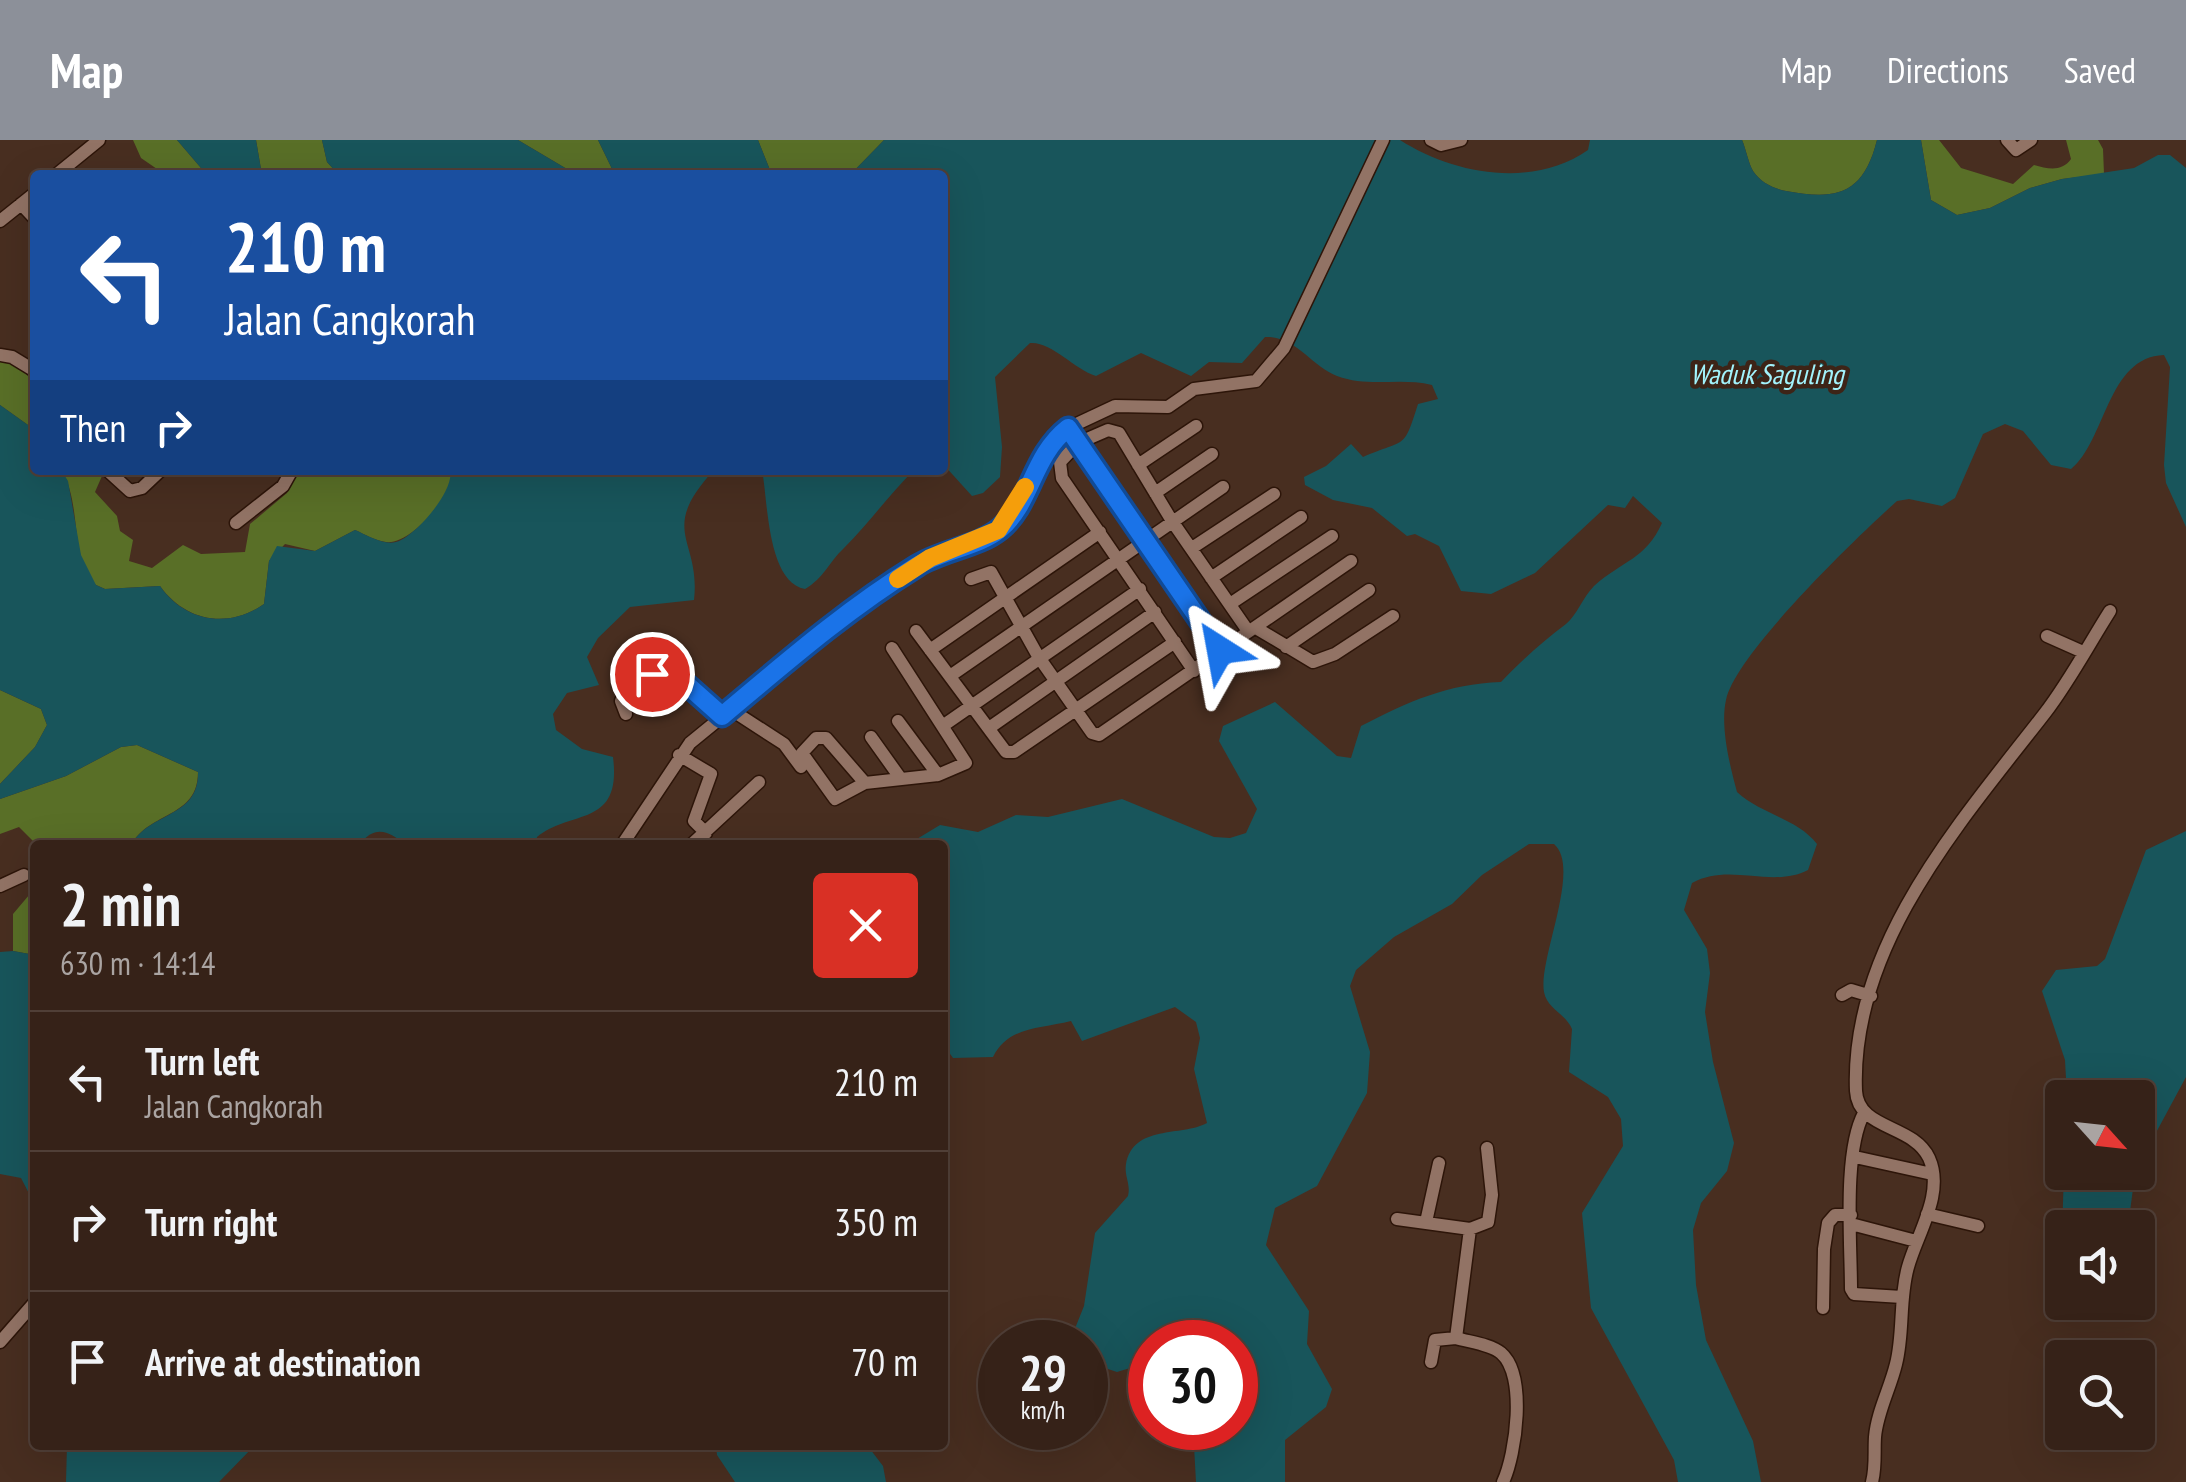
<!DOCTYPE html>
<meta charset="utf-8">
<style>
body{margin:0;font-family:"PT Sans Narrow",sans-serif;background:#3d2a21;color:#f1f3f6;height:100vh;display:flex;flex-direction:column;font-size:38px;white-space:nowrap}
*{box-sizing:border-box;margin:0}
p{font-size:32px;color:#aaa4a2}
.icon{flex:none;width:55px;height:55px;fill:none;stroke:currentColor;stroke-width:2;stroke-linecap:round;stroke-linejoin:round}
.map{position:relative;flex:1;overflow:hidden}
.side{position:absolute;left:30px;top:700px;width:918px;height:610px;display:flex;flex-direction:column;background:#362218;border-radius:10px;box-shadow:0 10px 40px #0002,0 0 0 2px #503f37}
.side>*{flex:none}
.banner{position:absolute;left:30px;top:30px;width:918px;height:305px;border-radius:10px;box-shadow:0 10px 40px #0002,0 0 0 2px #503f37;background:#1a4fa0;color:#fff;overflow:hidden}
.needle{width:65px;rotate:117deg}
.buttons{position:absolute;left:2045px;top:940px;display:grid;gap:20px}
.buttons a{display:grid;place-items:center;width:110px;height:110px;border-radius:10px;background:#362218;box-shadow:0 10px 40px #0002,0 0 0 2px #503f37;font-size:50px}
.speed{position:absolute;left:978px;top:1180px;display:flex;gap:20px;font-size:50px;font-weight:700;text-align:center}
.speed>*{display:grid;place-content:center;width:130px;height:130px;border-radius:50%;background:#362218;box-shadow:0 10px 40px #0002,0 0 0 2px #503f37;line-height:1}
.speed small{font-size:25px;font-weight:400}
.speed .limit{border:15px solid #d22;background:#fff;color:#111}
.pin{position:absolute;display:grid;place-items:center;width:85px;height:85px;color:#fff;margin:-42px;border:5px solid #fff;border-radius:50%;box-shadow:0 2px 10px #0007}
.me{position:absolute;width:110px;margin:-55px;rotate:326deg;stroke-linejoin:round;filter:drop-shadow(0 0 8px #0008)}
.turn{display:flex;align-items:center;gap:35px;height:210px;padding:0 30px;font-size:45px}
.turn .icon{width:130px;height:130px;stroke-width:2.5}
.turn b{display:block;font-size:70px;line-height:85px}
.then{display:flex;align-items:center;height:95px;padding:0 30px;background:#0003;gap:20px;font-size:38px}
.round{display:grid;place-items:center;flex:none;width:105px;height:105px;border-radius:10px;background:#3d2a21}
.headline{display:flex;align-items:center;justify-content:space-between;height:170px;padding:0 30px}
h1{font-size:60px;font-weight:800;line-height:75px}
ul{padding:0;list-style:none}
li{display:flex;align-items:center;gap:30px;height:140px;padding:0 30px;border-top:2px solid #503f37}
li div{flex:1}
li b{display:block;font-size:38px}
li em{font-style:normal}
header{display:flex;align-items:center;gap:60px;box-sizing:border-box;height:140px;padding:0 50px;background:#8c9099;color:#fff}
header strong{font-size:48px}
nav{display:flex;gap:55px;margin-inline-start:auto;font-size:35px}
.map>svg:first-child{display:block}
.forest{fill:#596f27}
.water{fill:#18555b}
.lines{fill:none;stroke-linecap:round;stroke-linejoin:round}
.minor-casing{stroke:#2d1509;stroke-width:15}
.minor{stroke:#927365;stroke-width:12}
.route-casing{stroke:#114b97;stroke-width:25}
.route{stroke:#1a73e8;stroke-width:18}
.slow{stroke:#f59e0b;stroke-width:18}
.labels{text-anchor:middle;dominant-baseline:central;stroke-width:9;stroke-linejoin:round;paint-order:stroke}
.water-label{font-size:28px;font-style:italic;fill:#a2f3fc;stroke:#3d2417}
</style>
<header>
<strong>Map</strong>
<nav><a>Map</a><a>Directions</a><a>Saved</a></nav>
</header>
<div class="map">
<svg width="2186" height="1342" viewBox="0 0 2186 1342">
<rect width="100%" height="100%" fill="#482e20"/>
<path class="forest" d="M 133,0 L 177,0 L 207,35 L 157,35 L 157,29 L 141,18 Z
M 256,0 L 322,0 L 327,22 L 339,35 L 262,35 Z
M 518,0 L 598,0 L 615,35 L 577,35 Z
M 758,0 L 884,0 L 850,35 L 772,35 Z
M 1742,0 L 1877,0 C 1863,56 1835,60 1786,51 C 1774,49 1760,42 1753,31 C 1748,22 1746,9 1742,0 Z
M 1921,0 L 1939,0 L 1961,28 L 2013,44 L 2034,25 C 2048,29 2062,32 2071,19 L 2066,0 L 2098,0 L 2103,9 L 2104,34 L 2062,39 L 2030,48 L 1990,68 L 1957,75 L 1931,60 Z
M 0,220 L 18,226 L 35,243 L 35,290 L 0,265 Z
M 61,330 L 98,330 L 102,336 L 95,352 L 117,376 L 120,391 L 133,400 L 129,421 L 152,428 L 183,405 L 201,414 L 245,412 L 250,384 L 287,353 L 297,330 L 450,330 L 452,337 C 448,360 410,405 386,402 C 376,401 364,394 355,390 L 315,411 L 285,404 L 269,421 L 264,464 C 229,489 186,482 160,446 L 105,449 L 96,445 C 68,416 83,364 61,330 Z
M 0,550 L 41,569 L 47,585 L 35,607 L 0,644 Z
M 137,605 L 198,632 C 198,678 150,671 131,705 L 37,705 L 19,687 L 0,694 L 0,659 L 66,636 L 121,607 Z
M 35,748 L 35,815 L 13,811 L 13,774 Z"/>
<path class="water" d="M 177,0 L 256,0 L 262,35 L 207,35 Z
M 322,0 L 518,0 L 577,35 L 339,35 L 327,22 Z
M 598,0 L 758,0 L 772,35 L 615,35 Z
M 884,0 L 1400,0 C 1453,34 1532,49 1588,10 L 1590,0 L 1742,0 C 1746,9 1748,22 1753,31 C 1760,42 1774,49 1786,51 C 1835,60 1863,56 1877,0 L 1921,0 L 1931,60 L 1957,75 L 1990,68 L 2030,48 L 2062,39 L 2134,28 L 2158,15 L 2170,15 L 2186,28 L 2186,387 L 2166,343 L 2164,325 L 2170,227 L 2164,215 C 2107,217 2106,301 2071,329 L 2051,325 L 2023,291 L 2005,284 L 1983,294 L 1955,358 L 1942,366 L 1909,359 L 1897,361 C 1859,395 1735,514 1726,560 C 1720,587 1730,626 1737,652 C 1762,675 1797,678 1817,704 L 1808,730 C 1771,749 1730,722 1692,743 L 1684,770 L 1707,809 L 1710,833 L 1705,872 L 1713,922 L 1734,1003 L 1727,1031 L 1701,1063 L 1693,1090 L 1696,1145 L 1706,1200 L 1753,1301 L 1761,1342 L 1678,1342 L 1674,1320 L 1591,1168 L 1582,1073 L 1623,1006 L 1621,979 L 1608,957 L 1569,932 L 1572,889 C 1566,874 1547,869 1544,852 C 1538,819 1582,728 1554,704 L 1529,704 L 1482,735 L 1452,764 L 1394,797 L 1356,830 L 1350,846 L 1370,912 L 1367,953 L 1317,1046 L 1275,1068 L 1266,1105 L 1309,1171 L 1307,1204 L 1332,1249 L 1326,1267 L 1285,1300 L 1285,1342 L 1196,1342 L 1193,1288 L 1235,1288 L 1235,1202 L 1150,1202 L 1150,1222 L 1117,1232 L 1090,1223 L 1085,1202 L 1074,1202 L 1072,1196 L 1084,1166 L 1095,1093 L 1128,1056 C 1131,1044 1124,1036 1126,1024 C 1134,984 1181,997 1207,983 L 1194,929 L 1200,898 L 1196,882 L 1175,867 L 1082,901 L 1071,881 C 1040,889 1008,886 993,917 L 953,918 L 943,904 L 942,705 L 907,705 L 940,685 L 978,692 L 1016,675 L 1048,677 L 1122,659 L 1214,697 L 1230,698 L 1246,693 L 1257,669 L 1219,601 L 1223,586 L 1275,562 L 1337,616 L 1351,618 L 1361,586 C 1410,561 1447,544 1501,542 C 1522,520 1542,502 1566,484 C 1577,475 1583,457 1594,446 C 1622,421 1646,419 1662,383 L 1633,356 L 1625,368 L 1608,365 L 1535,433 L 1491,454 L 1461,451 L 1439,406 L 1415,394 L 1407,396 L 1372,368 L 1333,360 L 1305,345 L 1304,337 L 1326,326 L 1351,304 L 1363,317 C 1407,298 1403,311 1418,264 L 1438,259 L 1432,245 C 1399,237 1369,248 1337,236 C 1312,227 1296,196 1265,197 L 1242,223 L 1209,222 L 1191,236 L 1141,213 L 1096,236 C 1074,229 1051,201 1030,203 L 995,237 L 1002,307 L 1000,337 L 983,353 L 972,356 L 943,324 L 942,35 L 850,35 Z
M 0,265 L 35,290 L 35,330 L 61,330 L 68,341 L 81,415 L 96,445 L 105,449 L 160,446 C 185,482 229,489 264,464 L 269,421 L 277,406 L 315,411 L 355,390 C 369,396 387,408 401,400 C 419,391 455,350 450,330 L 714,330 C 657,392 701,398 694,460 L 630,467 L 598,498 L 587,517 L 599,545 L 567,553 L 553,574 L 556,590 L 582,609 L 613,617 C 622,688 571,669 537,697 L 536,705 L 406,705 C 389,691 375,684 359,705 L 131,705 C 150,671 199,678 198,632 L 137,605 L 121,607 L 66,636 L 0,659 L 0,644 L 35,607 L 47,585 L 41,569 L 0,550 Z
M 762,330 L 914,330 C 888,356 869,383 844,408 C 829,422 824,438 805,449 C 767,442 768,361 762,330 Z
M 2186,691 L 2186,937 L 2138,1026 L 2138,958 L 2067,957 L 2065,920 L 2042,851 L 2056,830 L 2097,826 L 2105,819 L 2146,710 Z
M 13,811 L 35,815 L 35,1065 L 21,1038 L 0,1034 L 0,812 Z
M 2064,1032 L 2135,1033 L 2128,1087 L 2062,1088 L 2062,1093 Z
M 67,1305 L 255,1305 L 219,1342 L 66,1342 Z
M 716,1305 L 867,1305 L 883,1326 L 886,1342 L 735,1342 L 717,1315 Z"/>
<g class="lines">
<g class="minor-casing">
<path id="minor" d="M 1431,0 L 1441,5 L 1461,0
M 2007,0 L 2016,10 L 2031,0
M 56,35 L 99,0
M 21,64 L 35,79
M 0,81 L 35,53
M 0,215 L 12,217 L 35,231
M 1068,288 L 1220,510
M 1138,325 L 1196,286
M 107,330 L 130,351 L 142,348 L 161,330
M 1155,353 L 1212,314
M 236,383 L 283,346 L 292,330
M 1192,408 L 1274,354
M 1211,438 L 1301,377
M 971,439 L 991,432 L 1038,516 L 1092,593 L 1099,595 L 1351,421
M 1230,464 L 1332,396
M 1256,488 L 1313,522 L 1335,514 L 1393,476
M 916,491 L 1006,612 L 1014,612 L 1175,502
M 2047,496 L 2083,512
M 1286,507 L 1369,450
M 892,508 L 966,623 L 938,635 L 898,581
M 930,510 L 1100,392
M 1194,531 L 1062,338 L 1060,322 L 1078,303 L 1108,290 L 1119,293 L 1172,381 L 1248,491
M 950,536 L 1223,347
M 730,569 L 784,604 L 801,627
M 626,574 L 621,561 L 634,538 L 649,534 L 664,542 L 676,535 L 722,576
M 944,585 L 1140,449
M 989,588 L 1155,472
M 871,597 L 901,639
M 679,615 L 711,634 L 694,681 L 706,693
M 865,643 L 835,659 L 802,613 L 816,598 L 826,598 L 865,643 L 938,635
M 622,705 L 690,603 L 859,465 L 930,418 L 999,390 L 1015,371 L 1052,300 L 1068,288 L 1115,266 L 1168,267 L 1194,249 L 1256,241 L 1284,208 L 1383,0
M 691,705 L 759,642
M 0,746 L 24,735
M 1842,855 L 1851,850 L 1871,856
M 1864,973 C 1843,1012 1851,1103 1851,1149 L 1854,1154 L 1902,1157
M 1855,1017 L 1932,1034
M 1927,1074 L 1978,1086
M 1397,1079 L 1470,1089 L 1488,1082 L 1492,1055 L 1487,1008
M 1426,1082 L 1439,1023
M 1851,1084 L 1916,1101
M 1823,1168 L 1824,1109 L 1828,1083 L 1835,1075 L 1851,1075
M 1456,1198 C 1469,1202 1490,1204 1501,1213 C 1527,1235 1516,1314 1503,1342
M 0,1202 L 35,1162
M 1431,1222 L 1435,1200 L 1456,1198 L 1470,1089
M 1872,1342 C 1876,1327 1874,1312 1875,1297 C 1877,1272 1890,1249 1896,1224 C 1904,1193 1899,1158 1908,1127 C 1917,1094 1945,1053 1929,1018 C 1913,984 1858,990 1856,951 C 1850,805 1962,680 2045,573 C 2069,542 2089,504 2110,471"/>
</g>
<use href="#minor" class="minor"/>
</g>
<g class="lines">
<g class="route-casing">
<path id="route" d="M 652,534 L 664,542 L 676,535 L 722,576 C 784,524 847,469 917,426 C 942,410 978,407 1000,389 C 1031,364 1032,316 1068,288 L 1220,510"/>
</g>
<use href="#route" class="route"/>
<path class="slow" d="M 898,439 L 930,418 L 998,390 L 1025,347"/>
</g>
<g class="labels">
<g class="water-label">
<text x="1767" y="233">Waduk Saguling</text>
</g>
</g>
</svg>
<div class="buttons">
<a><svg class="needle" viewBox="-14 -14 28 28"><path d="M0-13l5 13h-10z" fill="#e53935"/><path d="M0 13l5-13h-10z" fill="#aaa4a2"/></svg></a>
<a><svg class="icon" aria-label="sound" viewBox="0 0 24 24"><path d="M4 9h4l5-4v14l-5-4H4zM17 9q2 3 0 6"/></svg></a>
<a><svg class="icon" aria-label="search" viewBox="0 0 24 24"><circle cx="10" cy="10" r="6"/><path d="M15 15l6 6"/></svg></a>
</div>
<div class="speed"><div>29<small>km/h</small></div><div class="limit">30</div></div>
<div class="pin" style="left:652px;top:534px;background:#d93025"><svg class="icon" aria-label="arrive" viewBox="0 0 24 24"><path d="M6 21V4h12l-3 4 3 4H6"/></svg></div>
<svg class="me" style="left:1220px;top:510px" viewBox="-20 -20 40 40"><path d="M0-17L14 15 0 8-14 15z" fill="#1a73e8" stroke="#fff" stroke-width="4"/></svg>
<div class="banner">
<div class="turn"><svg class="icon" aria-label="left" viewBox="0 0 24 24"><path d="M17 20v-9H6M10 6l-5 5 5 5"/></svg><div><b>210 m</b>Jalan Cangkorah</div></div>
<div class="then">Then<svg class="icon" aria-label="right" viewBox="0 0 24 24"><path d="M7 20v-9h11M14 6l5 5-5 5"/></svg></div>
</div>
<section class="side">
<div class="headline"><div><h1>2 min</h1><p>630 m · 14:14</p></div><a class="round" style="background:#d93025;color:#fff"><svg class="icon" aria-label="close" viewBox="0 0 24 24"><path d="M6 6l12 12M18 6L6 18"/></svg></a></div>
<ul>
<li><svg class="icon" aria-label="left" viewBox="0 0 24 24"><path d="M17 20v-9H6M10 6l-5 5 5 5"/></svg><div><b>Turn left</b><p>Jalan Cangkorah</p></div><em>210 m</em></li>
<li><svg class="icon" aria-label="right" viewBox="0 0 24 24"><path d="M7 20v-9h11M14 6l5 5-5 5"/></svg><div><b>Turn right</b></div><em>350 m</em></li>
<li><svg class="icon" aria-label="arrive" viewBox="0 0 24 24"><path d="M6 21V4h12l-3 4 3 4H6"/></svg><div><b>Arrive at destination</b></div><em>70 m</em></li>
</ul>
</section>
</div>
